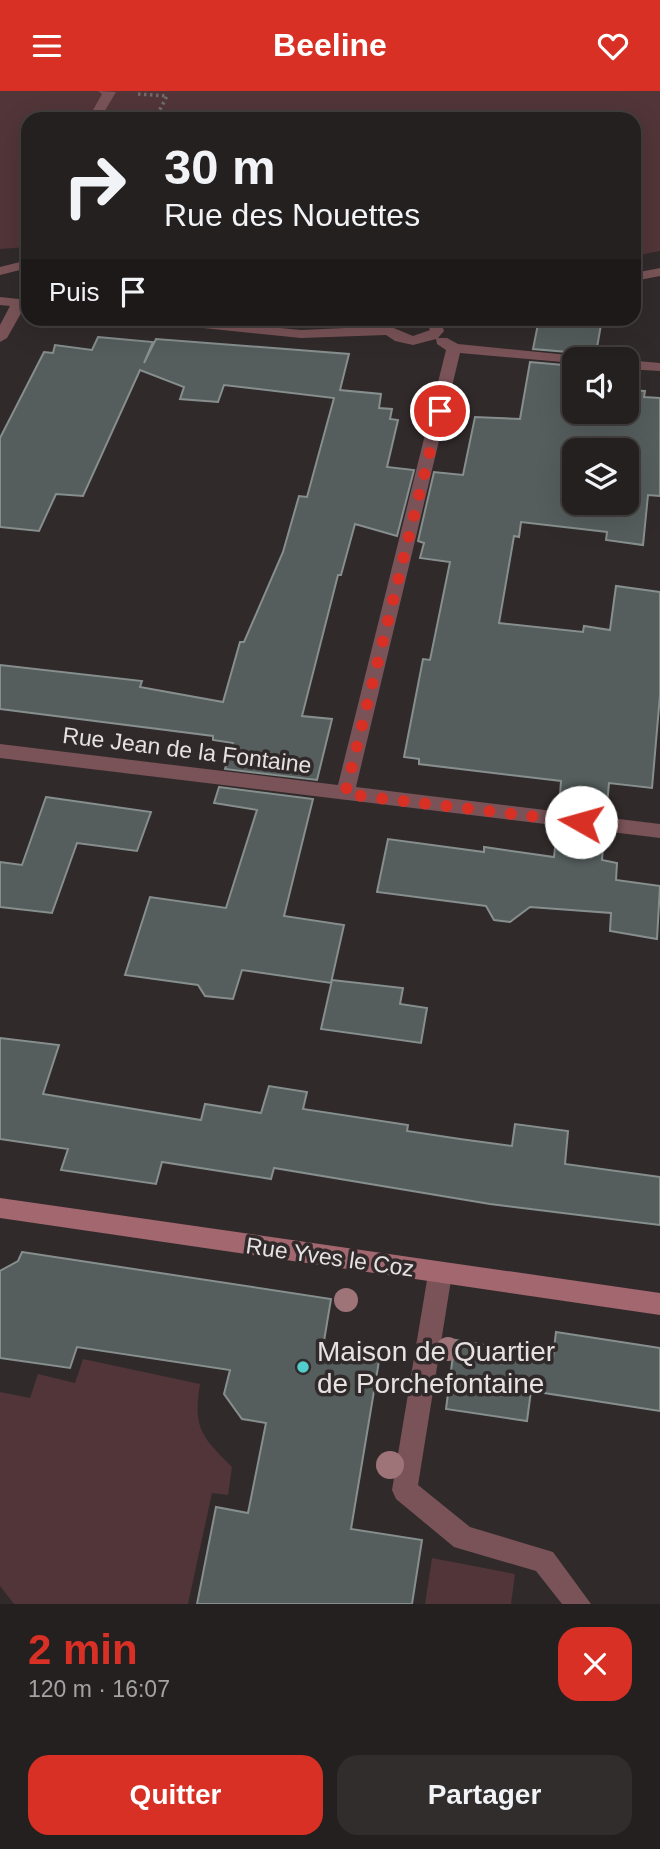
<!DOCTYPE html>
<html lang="fr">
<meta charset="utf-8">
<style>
body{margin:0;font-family:Arial,sans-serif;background:#312d2d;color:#f1f3f6;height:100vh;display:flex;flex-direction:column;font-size:26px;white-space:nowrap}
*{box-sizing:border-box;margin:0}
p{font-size:23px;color:#a3a3a5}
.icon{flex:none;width:38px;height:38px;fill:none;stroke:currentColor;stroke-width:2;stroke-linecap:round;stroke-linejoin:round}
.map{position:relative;height:1513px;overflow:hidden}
.side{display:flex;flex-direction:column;background:#252020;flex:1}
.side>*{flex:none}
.banner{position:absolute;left:21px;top:21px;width:620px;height:214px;border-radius:21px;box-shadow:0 7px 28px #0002,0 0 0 2px #423e3e;background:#252020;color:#f1f3f6;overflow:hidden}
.tools{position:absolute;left:562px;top:256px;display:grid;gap:14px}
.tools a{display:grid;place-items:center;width:77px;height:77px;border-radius:14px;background:#252020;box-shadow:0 7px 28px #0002,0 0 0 2px #423e3e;font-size:35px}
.pin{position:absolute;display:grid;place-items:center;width:60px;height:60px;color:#fff;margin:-30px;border:4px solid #fff;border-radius:50%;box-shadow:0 2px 7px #0007}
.me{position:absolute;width:77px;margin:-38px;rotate:277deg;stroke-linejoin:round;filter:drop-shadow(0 0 5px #0008)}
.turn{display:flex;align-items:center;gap:24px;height:147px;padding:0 28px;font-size:32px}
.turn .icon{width:91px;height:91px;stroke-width:2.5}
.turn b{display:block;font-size:49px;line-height:60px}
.then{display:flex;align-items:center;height:66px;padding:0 28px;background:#0003;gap:14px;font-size:26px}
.round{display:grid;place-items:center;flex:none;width:74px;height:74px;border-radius:21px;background:#312d2d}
.head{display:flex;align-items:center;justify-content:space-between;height:119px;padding:0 28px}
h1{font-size:42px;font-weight:600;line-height:52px;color:#d93025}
.primary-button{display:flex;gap:14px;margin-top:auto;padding:14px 28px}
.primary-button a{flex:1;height:80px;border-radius:21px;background:#d93025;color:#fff;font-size:28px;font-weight:600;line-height:80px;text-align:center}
.primary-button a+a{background:#312d2d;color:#f1f3f6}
header{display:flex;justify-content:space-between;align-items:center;height:91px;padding:0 28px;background:#d93025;color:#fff;font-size:32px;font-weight:600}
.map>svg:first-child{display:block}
.green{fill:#513538}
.building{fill:#555d5d;stroke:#868f8e;stroke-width:2;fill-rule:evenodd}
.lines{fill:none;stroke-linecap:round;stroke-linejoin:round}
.path{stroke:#716b6c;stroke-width:3.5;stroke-dasharray:2.5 3.5;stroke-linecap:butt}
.service{fill:#795357;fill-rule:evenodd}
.minor{fill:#795357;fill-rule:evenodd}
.secondary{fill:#a3676f;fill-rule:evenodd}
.tree{fill:#9e7479}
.route{stroke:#d93025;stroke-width:12;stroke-dasharray:0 21.6}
.poi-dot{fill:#52cdcd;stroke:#312a2b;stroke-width:2.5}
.labels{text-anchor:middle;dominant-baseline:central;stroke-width:7;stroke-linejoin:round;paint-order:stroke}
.street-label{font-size:23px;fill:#e6e1e2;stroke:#312a2b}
.near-poi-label{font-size:28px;fill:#e6e1e2;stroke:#312a2b;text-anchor:start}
</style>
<header><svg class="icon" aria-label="menu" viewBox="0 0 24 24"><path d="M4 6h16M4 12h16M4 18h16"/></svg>Beeline<svg class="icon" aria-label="heart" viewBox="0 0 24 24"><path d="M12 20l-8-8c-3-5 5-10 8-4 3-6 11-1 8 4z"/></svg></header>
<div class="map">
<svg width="660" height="1513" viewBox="0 0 660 1513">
<rect width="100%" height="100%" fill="#312a2b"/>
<path class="green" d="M 0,0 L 660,0 L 660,160 L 634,165 L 634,28 L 28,28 L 28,156 L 0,158 Z
M 83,1268 L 200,1293 C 193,1337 201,1345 232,1376 L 228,1404 L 212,1402 L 188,1513 L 14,1513 L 0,1495 L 0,1301 L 30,1307 L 38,1283 L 75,1292 Z
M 432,1467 L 515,1483 L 511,1513 L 425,1513 Z"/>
<path class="building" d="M 539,228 L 602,228 L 595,268 L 583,268 L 579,262 L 533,258 Z
M 98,246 L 153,251 L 144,272 L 156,248 L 349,263 L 340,299 L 381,303 L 379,317 L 392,318 L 390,328 L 398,329 L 387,376 L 414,379 L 397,445 L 355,433 L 341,484 L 338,484 L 302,625 L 332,628 L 317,689 L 225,678 L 233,652 L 213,649 L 213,645 L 0,618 L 0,574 L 142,590 L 140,596 L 223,611 L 240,551 L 244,551 L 283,461 L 299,405 L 307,406 L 334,307 L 224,294 L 218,311 L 180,308 L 184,296 L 140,279 L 83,405 L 56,403 L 39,440 L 0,436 L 0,347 L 44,261 L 53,262 L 55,254 L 92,259 Z
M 530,271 L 574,275 L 574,320 L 626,320 L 626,299 L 645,300 L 644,306 L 660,307 L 660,405 L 648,404 L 643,454 L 606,449 L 607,441 L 521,431 L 519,446 L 514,445 L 499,532 L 583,541 L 584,535 L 610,539 L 616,495 L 660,501 L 660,604 L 652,697 L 609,692 L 606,724 L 559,718 L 561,690 L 419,673 L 419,668 L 404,666 L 423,568 L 430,569 L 450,471 L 420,467 L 424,452 L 418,450 L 434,381 L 463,384 L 475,326 L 520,328 ZM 574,359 L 626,359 L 626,411 L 574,411 Z
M 219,696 L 313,708 L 284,825 L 344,834 L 331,892 L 242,879 L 233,908 L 205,905 L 198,894 L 125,884 L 150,806 L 226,817 L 257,719 L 214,712 Z
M 46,706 L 151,721 L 137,760 L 77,752 L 52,822 L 0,816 L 0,771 L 22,774 Z
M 557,737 L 604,743 L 602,769 L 617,772 L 616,789 L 660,795 L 657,848 L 610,840 L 611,822 L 530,816 L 510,831 L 494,829 L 486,815 L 377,801 L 388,748 L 484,761 L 484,756 L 554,766 Z
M 332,889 L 403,897 L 400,913 L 427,917 L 421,952 L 321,938 Z
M 0,947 L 59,954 L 43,1003 L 201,1029 L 205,1013 L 261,1022 L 269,995 L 307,1001 L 303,1018 L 408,1034 L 407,1040 L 460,1048 L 512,1055 L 515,1033 L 568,1040 L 565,1073 L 660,1086 L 660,1134 L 490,1113 L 274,1077 L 271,1088 L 162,1071 L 156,1093 L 61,1079 L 68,1058 L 0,1048 Z
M 22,1161 L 331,1208 L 322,1262 L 379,1270 L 351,1438 L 422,1449 L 412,1513 L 197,1513 L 216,1416 L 248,1422 L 266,1332 L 242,1328 L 224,1303 L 230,1279 L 77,1256 L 70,1277 L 0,1267 L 0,1180 L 18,1170 Z
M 556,1241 L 660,1257 L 660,1320 L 531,1300 L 527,1330 L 446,1318 L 455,1249 L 553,1266 Z"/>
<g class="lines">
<path class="path" d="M 138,3 L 167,5 L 155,28"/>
<path class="service" d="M 98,0 L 116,1 L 100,28 L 88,28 L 102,3 Z
M 28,169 L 28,177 L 0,184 L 0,176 Z"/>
<path class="minor" d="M 660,177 L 660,185 L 634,190 L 634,182 Z
M 0,206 L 28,209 L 28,217 L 24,217 L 7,247 L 0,251 L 0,234 L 10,215 L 0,214 Z
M 148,228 L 189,228 L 301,239 L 389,235 L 413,245 L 430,239 L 425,228 L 440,228 L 444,240 L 438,247 L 447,247 L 458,253 L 579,265 L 581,268 L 574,268 L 574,272 L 460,262 L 356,696 L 660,733 L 660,747 L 0,667 L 0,653 L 338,694 L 446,259 L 437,253 L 436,248 L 413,254 L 395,250 L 386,244 L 301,247 L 155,232 Z
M 626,269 L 660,272 L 660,280 L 626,278 Z
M 440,1173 L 448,1176 L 452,1183 L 418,1394 L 470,1436 L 553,1461 L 591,1513 L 562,1513 L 536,1480 L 454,1456 L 396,1408 L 392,1399 L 428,1183 L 432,1176 Z"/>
<path class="secondary" d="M 0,1107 L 660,1202 L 660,1224 L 0,1127 Z"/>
</g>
<g class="tree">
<circle cx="346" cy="1209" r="12"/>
<circle cx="448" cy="1258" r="12"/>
<circle cx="390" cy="1374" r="14"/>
</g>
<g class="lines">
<path class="route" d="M 440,320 L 345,703 L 581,731"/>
</g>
<circle class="poi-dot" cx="303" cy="1276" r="7"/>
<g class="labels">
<g class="street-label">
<text transform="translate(187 659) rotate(7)">Rue Jean de la Fontaine</text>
<text transform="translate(330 1166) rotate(8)">Rue Yves le Coz</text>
</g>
<g class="near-poi-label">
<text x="317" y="1260">Maison de Quartier<tspan x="317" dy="32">de Porchefontaine</tspan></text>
</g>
</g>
</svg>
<div class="tools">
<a><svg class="icon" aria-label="sound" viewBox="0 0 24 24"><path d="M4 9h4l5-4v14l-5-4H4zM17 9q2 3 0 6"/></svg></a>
<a><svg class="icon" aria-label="layers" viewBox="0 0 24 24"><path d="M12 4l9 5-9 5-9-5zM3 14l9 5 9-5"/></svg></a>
</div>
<div class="pin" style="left:440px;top:320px;background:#d93025"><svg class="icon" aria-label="arrive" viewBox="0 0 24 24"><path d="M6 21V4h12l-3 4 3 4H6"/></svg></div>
<svg class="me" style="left:581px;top:731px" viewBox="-20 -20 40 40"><circle r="19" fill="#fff"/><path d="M0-13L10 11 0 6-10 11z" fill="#d93025"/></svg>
<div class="banner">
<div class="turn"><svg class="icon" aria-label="right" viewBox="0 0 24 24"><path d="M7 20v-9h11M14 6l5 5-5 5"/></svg><div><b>30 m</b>Rue des Nouettes</div></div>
<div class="then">Puis<svg class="icon" aria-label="arrive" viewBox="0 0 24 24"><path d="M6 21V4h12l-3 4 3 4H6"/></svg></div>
</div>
</div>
<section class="side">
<div class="head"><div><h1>2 min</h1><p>120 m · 16:07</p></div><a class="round" style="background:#d93025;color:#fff"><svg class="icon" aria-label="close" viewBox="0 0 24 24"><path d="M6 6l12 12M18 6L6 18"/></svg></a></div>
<div class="primary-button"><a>Quitter</a><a>Partager</a></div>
</section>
